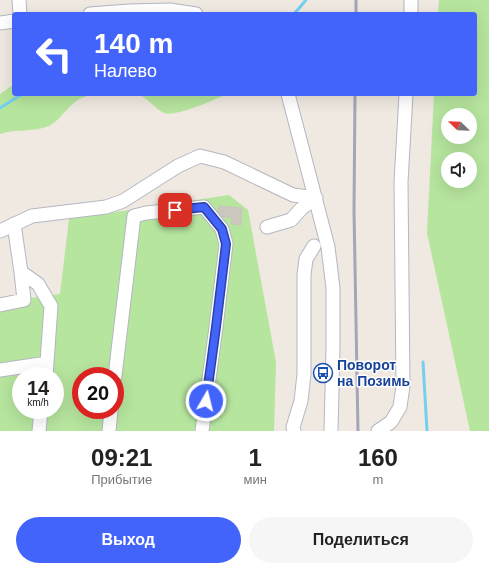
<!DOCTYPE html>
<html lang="ru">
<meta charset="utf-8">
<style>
body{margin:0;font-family:Arial,sans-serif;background:#f6f6f6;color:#222;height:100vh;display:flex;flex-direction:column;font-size:15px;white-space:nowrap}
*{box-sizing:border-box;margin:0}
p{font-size:13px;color:#767676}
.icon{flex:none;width:22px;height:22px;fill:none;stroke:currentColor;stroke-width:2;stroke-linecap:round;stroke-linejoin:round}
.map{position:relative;height:431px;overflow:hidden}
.sheet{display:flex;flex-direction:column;background:#fff;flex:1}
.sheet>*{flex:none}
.guide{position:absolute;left:12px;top:12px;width:465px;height:84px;border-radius:4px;box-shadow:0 4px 16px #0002;background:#4264fb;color:#fff;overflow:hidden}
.needle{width:26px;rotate:293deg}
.buttons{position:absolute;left:441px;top:108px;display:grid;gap:8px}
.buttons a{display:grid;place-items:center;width:36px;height:36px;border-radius:50%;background:#fff;box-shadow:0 4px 16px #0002;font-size:20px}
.speed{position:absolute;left:12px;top:367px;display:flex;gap:8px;font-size:20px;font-weight:700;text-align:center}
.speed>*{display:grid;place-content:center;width:52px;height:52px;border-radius:50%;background:#fff;box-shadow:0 4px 16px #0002;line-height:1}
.speed small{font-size:10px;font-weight:400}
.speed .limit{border:6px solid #d22;background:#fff;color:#111}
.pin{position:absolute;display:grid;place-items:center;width:34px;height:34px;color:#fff;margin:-17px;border-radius:8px;box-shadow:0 2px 6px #0006}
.me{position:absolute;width:44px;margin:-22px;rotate:8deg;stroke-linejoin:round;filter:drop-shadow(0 0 3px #0008)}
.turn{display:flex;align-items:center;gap:14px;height:84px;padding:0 16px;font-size:18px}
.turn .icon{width:52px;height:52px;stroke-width:2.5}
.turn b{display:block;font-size:28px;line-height:34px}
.eta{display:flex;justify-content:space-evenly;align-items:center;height:68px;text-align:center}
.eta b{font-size:24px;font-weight:700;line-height:28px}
.button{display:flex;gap:8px;margin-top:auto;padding:8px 16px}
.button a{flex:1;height:46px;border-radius:24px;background:#4264fb;color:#fff;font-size:16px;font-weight:700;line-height:46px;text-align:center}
.button a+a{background:#f6f6f6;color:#222}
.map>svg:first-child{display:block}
.green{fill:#b6e59e;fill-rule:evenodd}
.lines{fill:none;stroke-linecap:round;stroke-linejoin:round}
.stream{stroke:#75cff0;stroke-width:3}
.building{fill:#cbc7bf;stroke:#cbc5ba}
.minor-casing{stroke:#b4b7c1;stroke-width:15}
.minor{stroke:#fff;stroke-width:13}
.rail{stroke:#a3a6b8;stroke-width:3}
.route-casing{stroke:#2b41a3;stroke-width:10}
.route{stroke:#4264fb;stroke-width:7}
.labels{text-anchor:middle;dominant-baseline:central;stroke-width:3;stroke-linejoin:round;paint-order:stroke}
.transit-label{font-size:14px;font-weight:bold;fill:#164399;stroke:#fff;text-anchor:start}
</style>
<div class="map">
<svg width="489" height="431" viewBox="0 0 489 431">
<rect width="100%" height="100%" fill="#efe9e1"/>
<path class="green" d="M 439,0 L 489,0 L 489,431 L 470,431 L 427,233 L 434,94 L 475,94 L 475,14 L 438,14 ZM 448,115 L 470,115 L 470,137 L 448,137 ZM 448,159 L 470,159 L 470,181 L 448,181 Z
M 14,84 L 14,94 L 94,94 C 87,96 79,98 74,103 C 65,110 59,121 49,126 C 32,133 17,128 0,134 L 0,94 Z
M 139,94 L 226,94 C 215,100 176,117 164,113 C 158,111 147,98 139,94 Z
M 229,195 L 248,210 L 276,362 L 274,431 L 0,431 L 0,302 L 60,294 L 69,219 ZM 21,376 L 55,376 L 55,410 L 21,410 ZM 81,376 L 115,376 L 115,410 L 81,410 Z"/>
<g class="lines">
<path class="stream" d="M 294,14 L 306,0
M 0,108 L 22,94
M 423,362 L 427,431"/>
</g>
<path class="building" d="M 219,206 L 242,208 L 241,225 L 231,224 L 232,218 L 218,216 Z"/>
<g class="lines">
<g class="minor-casing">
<path id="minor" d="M 19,0 L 20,14
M 90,14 L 129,11 L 170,10 L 196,14
M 411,14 L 411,0
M 0,23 L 14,21
M 288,94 L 328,247 L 333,288 L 333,348 L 331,431
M 14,224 L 21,272 L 38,284 L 51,306 L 46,376
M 267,227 L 291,220 L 302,208 L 316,198
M 0,231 L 32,216 L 106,207 L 123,201 L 178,166 L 200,156 L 224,162 L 293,195 L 316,198
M 0,305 L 24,300 L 21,272
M 0,370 L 47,363
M 115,376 L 134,216 L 146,213 L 204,207 L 222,229 L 226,244 L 216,327 L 202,431
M 39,431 L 41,410
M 109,431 L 111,410
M 294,431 L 293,427 L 301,401 L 304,374 L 304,275 L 306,259 L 314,246
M 378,431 L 391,422 L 400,407 L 403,386 L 401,182 L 406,94"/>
</g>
<use href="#minor" class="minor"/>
<path class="rail" d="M 356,14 L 356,0
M 355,94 L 354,211 L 358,431"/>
</g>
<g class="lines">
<g class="route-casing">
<path id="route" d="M 175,210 L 204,207 L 222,229 L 226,244 L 216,327 L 206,401"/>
</g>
<use href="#route" class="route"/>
</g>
<defs>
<g id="bus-ring" transform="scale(1)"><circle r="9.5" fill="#fff" stroke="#1a4fb4" stroke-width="1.5"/><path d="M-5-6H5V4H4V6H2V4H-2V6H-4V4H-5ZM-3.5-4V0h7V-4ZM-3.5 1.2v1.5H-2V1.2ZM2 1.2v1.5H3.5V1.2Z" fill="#1a4fb4"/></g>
</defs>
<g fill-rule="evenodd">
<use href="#bus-ring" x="323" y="373"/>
</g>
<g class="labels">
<g class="transit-label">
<text x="337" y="365">Поворот<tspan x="337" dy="16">на Позимь</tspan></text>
</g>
</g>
</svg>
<div class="buttons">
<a><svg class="needle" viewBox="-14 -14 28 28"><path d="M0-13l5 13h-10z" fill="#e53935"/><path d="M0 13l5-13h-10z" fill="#767676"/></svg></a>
<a><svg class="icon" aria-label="sound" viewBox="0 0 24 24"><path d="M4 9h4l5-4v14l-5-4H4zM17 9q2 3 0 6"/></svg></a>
</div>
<div class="speed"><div>14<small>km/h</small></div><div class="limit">20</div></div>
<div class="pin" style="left:175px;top:210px;background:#d93025"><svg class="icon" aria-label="arrive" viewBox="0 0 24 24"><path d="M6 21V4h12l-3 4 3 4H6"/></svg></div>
<svg class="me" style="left:206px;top:401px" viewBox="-20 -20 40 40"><circle r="17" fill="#4264fb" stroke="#fff" stroke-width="3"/><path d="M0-11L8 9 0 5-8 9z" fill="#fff"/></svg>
<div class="guide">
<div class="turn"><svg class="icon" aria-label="left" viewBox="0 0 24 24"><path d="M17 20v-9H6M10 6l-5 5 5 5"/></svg><div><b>140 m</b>Налево</div></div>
</div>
</div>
<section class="sheet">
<div class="eta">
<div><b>09:21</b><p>Прибытие</p></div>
<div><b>1</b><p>мин</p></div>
<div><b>160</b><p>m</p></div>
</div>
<div class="button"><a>Выход</a><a>Поделиться</a></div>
</section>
